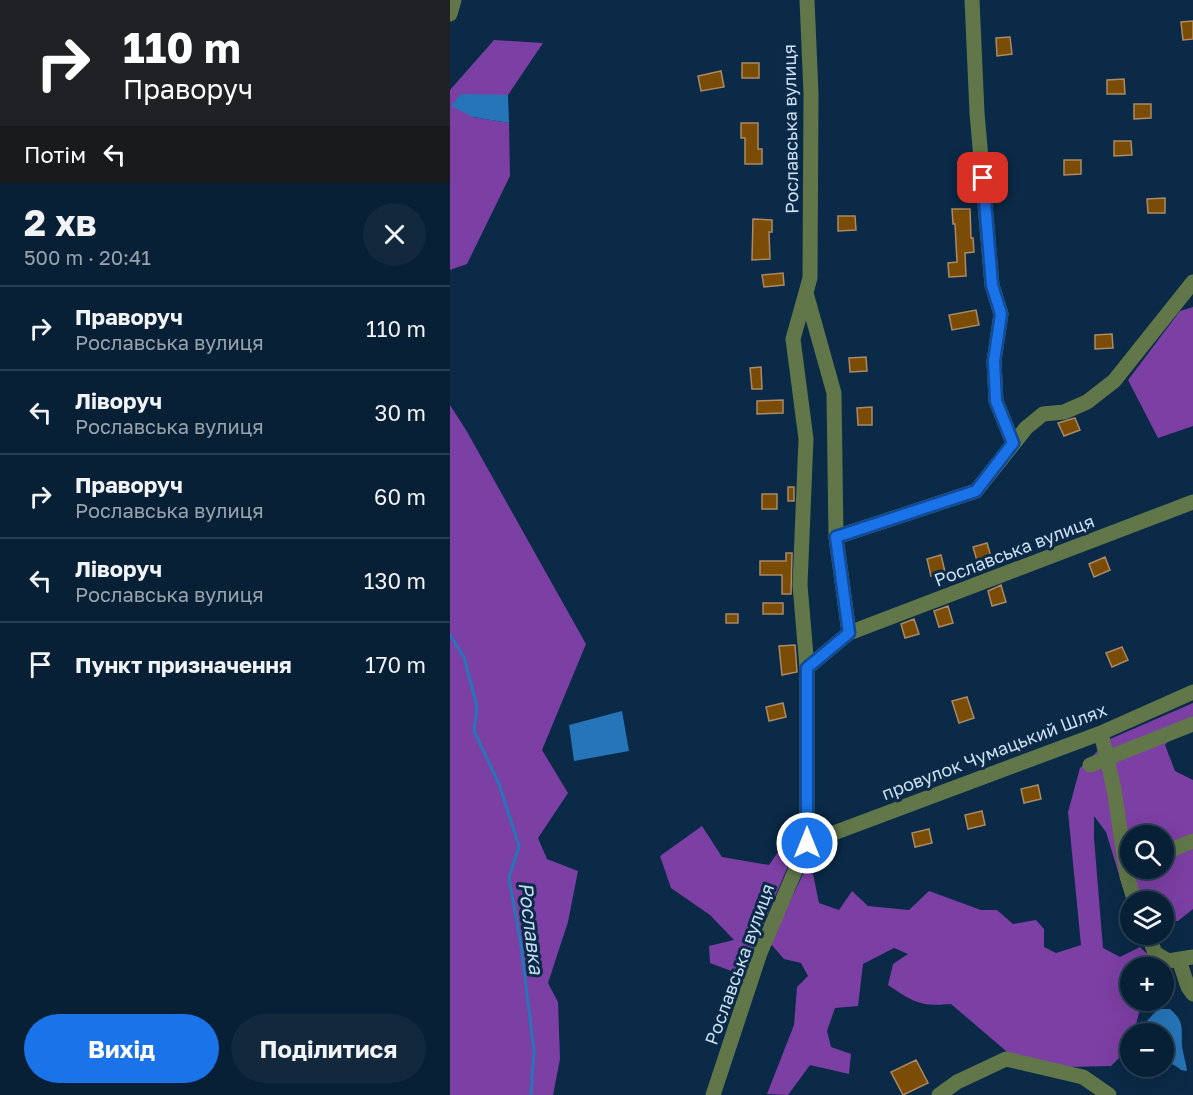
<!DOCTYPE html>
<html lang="uk">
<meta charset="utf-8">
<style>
body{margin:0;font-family:"Golos Text",sans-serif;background:#11283d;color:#f1f3f6;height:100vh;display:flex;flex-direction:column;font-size:22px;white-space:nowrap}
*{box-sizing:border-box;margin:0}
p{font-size:20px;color:#98a3ad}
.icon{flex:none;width:33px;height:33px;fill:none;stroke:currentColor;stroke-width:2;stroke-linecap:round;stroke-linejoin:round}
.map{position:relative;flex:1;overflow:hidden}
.details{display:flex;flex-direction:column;background:#082035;width:450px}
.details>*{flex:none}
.guide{background:#202124;color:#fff;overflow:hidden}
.controls{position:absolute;left:670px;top:825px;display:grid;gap:12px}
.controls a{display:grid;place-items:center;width:54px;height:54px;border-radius:50%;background:#082035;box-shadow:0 6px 24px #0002,0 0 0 2px #293e50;font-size:30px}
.pin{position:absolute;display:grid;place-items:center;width:51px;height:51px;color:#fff;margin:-26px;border-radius:12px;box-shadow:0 3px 9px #0006}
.me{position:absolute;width:66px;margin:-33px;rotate:0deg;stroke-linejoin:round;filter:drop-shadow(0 0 4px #0008)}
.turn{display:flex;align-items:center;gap:21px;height:126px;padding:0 24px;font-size:27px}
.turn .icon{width:78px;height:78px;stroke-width:2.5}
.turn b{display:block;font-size:42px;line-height:51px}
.then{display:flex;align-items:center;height:57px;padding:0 24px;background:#0003;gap:12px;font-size:22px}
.round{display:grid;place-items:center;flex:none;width:63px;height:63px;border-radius:32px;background:#11283d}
.summary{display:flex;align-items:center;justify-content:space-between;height:102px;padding:0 24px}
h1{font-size:36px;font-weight:700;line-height:45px}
.cta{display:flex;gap:12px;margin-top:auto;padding:12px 24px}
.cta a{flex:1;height:69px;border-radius:36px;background:#1a73e8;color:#fff;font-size:24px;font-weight:700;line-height:69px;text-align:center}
.cta a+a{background:#11283d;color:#f1f3f6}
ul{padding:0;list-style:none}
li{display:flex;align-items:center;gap:18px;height:84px;padding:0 24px;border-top:2px solid #293e50}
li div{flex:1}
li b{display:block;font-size:22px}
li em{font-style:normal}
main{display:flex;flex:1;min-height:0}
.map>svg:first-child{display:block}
.forest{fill:#7c3fa4;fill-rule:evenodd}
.water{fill:#2775b9}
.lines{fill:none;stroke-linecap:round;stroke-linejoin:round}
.stream{stroke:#2775b9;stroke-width:3}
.building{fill:#7a4c06;stroke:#ab8a65;stroke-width:1.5}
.minor{stroke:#617749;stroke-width:15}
.route-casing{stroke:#114b97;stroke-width:15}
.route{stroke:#1a73e8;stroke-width:10}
.labels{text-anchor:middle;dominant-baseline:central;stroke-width:6;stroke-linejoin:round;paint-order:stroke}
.street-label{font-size:18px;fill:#cddff2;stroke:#0a2a47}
.water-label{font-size:20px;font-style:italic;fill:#c6dbf1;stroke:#0a2a47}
</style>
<main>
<section class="details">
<div class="guide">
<div class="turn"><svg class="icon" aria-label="right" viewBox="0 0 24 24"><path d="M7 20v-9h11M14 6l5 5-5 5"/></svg><div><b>110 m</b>Праворуч</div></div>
<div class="then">Потім<svg class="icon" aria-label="left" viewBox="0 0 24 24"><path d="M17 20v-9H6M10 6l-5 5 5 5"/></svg></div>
</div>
<div class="summary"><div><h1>2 хв</h1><p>500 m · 20:41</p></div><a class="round"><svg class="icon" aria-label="close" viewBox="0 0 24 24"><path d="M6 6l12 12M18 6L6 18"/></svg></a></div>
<ul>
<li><svg class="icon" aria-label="right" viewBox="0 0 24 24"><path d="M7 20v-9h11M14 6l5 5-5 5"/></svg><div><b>Праворуч</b><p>Рославська вулиця</p></div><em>110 m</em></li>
<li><svg class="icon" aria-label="left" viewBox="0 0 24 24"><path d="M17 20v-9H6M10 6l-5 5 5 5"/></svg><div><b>Ліворуч</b><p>Рославська вулиця</p></div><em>30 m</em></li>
<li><svg class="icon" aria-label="right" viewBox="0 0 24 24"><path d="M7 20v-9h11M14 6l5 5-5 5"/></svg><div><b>Праворуч</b><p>Рославська вулиця</p></div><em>60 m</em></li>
<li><svg class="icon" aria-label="left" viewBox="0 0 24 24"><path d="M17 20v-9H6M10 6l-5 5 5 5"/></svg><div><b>Ліворуч</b><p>Рославська вулиця</p></div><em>130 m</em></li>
<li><svg class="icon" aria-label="arrive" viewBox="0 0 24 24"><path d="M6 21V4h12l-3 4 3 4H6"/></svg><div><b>Пункт призначення</b></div><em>170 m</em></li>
</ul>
<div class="cta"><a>Вихід</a><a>Поділитися</a></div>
</section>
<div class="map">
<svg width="743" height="1095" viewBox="0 0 743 1095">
<rect width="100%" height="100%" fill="#0a2a47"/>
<path class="forest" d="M 44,40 L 93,43 L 58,95 L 11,95 L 23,117 L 59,123 L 60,176 L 17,264 L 0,270 L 0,90 Z
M 743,307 L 743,426 L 708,438 L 678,380 L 730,311 Z
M 0,405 L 16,430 L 136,644 L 92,750 L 118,793 L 88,838 L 97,859 L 128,871 L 118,922 L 98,983 L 108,1002 L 110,1059 L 103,1095 L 0,1095 Z
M 743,703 L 743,717 L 737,720 L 715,745 L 725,771 L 743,780 L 743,909 L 728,921 L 714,921 L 714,902 L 685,901 L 674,891 L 656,832 L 644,816 L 644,838 L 653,948 L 670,957 L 690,947 L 707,963 L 705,967 L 681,968 L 681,1000 L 692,1001 L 684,1033 L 681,1034 L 681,1046 L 661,1066 L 576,1068 L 501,1004 C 471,1007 463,1002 438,985 L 443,964 L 458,954 L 444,948 L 413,964 L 408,1006 L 385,1008 L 377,1031 L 381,1047 L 401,1054 L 399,1074 L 360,1065 L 338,1095 L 317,1094 L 344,1025 L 347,987 L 358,976 L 351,963 L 334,959 L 320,943 L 355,870 L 363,874 L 369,903 L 389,910 L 402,891 L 418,906 L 459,910 L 479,891 L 531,910 L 547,910 L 563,924 L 586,920 L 594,929 L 594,947 L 606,953 L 631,945 L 618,812 L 630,768 L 660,739 ZM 681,836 L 714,836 L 714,868 L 681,868 Z
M 252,826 L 272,857 L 319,865 L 346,826 L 346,847 L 292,975 L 260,963 L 259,946 L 284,940 L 260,915 L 221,888 L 210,856 Z"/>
<path class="water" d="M 11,94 L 58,95 L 59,123 L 23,117 L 1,106 Z
M 172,711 L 179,751 L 124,761 L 119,725 Z
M 708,1009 L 720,1009 C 735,1022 731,1028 732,1046 C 733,1054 736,1062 737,1071 L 731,1070 C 728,1067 725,1066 722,1064 C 711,1057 714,1045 714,1034 L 694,1033 L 695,1023 Z"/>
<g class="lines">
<path class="stream" d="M 0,635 L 14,657 L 27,707 L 24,731 L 49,784 L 69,846 L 59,878 L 71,945 L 84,1051 L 81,1095"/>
</g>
<path class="building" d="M 743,21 L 743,39 L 733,40 L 731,22 Z
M 560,37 L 562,54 L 547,56 L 546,38 Z
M 292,63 L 309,63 L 309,78 L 292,78 Z
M 271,71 L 274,87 L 251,91 L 248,76 Z
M 674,79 L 675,94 L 657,94 L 657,80 Z
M 684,104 L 701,104 L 701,118 L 684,119 Z
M 291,123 L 308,123 L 308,149 L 312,149 L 312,164 L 295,164 L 295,138 L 291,138 Z
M 664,141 L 681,141 L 682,155 L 664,156 Z
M 614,160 L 631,160 L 631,174 L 614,175 Z
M 715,198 L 715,213 L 698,213 L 697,199 Z
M 502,209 L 520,209 L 521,238 L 523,238 L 524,252 L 515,253 L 516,276 L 499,277 L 498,263 L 507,262 L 505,224 L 503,224 Z
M 388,216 L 405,216 L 406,230 L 388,231 Z
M 303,219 L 322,220 L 322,232 L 319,232 L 320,259 L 302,260 Z
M 333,273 L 334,285 L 314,287 L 312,275 Z
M 526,310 L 529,325 L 502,330 L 499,315 Z
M 662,334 L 663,348 L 645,349 L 645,335 Z
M 416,357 L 417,371 L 400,372 L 399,358 Z
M 311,367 L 312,389 L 302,389 L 300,368 Z
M 333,400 L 333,413 L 307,414 L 307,401 Z
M 422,407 L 422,425 L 408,425 L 407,408 Z
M 625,418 L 630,430 L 614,436 L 608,423 Z
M 338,487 L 344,487 L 344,501 L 338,501 Z
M 312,494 L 327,494 L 327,509 L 312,509 Z
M 537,543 L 542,560 L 528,564 L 523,547 Z
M 336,553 L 342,553 L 341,594 L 332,594 L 332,575 L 310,575 L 310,561 L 336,561 Z
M 491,555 L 495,572 L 481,576 L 477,559 Z
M 655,557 L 660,570 L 644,577 L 639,564 Z
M 551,585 L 556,602 L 542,606 L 538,591 Z
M 313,603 L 333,603 L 333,614 L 313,614 Z
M 498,606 L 503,623 L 489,627 L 484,611 Z
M 276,614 L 288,614 L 288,623 L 276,623 Z
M 464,619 L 469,634 L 455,638 L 451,624 Z
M 345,645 L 347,672 L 332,675 L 329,646 Z
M 672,647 L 678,660 L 662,667 L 656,653 Z
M 517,697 L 524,718 L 509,723 L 502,701 Z
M 333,703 L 336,717 L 319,721 L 316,707 Z
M 588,785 L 591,799 L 574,803 L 571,789 Z
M 532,811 L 535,825 L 518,829 L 515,815 Z
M 479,829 L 482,843 L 465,847 L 462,833 Z
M 466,1060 L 478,1083 L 453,1095 L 441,1072 Z"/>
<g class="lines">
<path class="minor" d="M 522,0 L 527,113 L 542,285 L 551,314 L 544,361 L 546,401 L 563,443
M 0,14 L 4,0
M 356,293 L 384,393 L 386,537 L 399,633
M 386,537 L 526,491 L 576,428 L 593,414 L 614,412 L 637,402 L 664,381 L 743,282
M 357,668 L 399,633 L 743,502
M 651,733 L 664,789 L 677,876
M 640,765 L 743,724
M 357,843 L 651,733 L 743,692
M 714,853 L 743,841
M 683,868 L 677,876 L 685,902
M 698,934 L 705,953 L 718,961 L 743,957
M 729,960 L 738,987 L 743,994
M 263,1095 L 310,953 L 357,843 L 357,668 L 350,585 L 356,439 L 343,339 L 360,278 L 361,93 L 357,0
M 489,1095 L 507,1082 L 556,1059 L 633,1077 L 659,1095"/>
</g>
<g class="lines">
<g class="route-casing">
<path id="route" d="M 357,843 L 357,668 L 399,633 L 386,537 L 526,491 L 563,443 L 546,401 L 544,361 L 551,314 L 542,285 L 533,178"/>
</g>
<use href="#route" class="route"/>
</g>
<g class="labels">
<g class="street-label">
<text transform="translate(340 129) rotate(-91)">Рославська вулиця</text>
<text transform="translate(564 550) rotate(-21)">Рославська вулиця</text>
<text transform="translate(544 751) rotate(-21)">провулок Чумацький Шлях</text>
<text transform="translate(289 964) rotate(-70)">Рославська вулиця</text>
</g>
<g class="water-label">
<text transform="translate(82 928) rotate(83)">Рославка</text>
</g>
</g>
</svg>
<div class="controls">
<a><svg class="icon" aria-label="search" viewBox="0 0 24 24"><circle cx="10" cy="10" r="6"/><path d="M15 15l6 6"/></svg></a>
<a><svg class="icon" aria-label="layers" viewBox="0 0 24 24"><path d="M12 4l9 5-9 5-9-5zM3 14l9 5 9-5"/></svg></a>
<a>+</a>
<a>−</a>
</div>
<div class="pin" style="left:533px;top:178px;background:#d93025"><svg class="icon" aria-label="arrive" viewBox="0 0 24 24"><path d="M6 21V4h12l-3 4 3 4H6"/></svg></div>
<svg class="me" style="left:357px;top:843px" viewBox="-20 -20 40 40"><circle r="17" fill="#1a73e8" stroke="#fff" stroke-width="3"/><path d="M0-11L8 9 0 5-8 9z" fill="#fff"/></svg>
</div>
</main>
